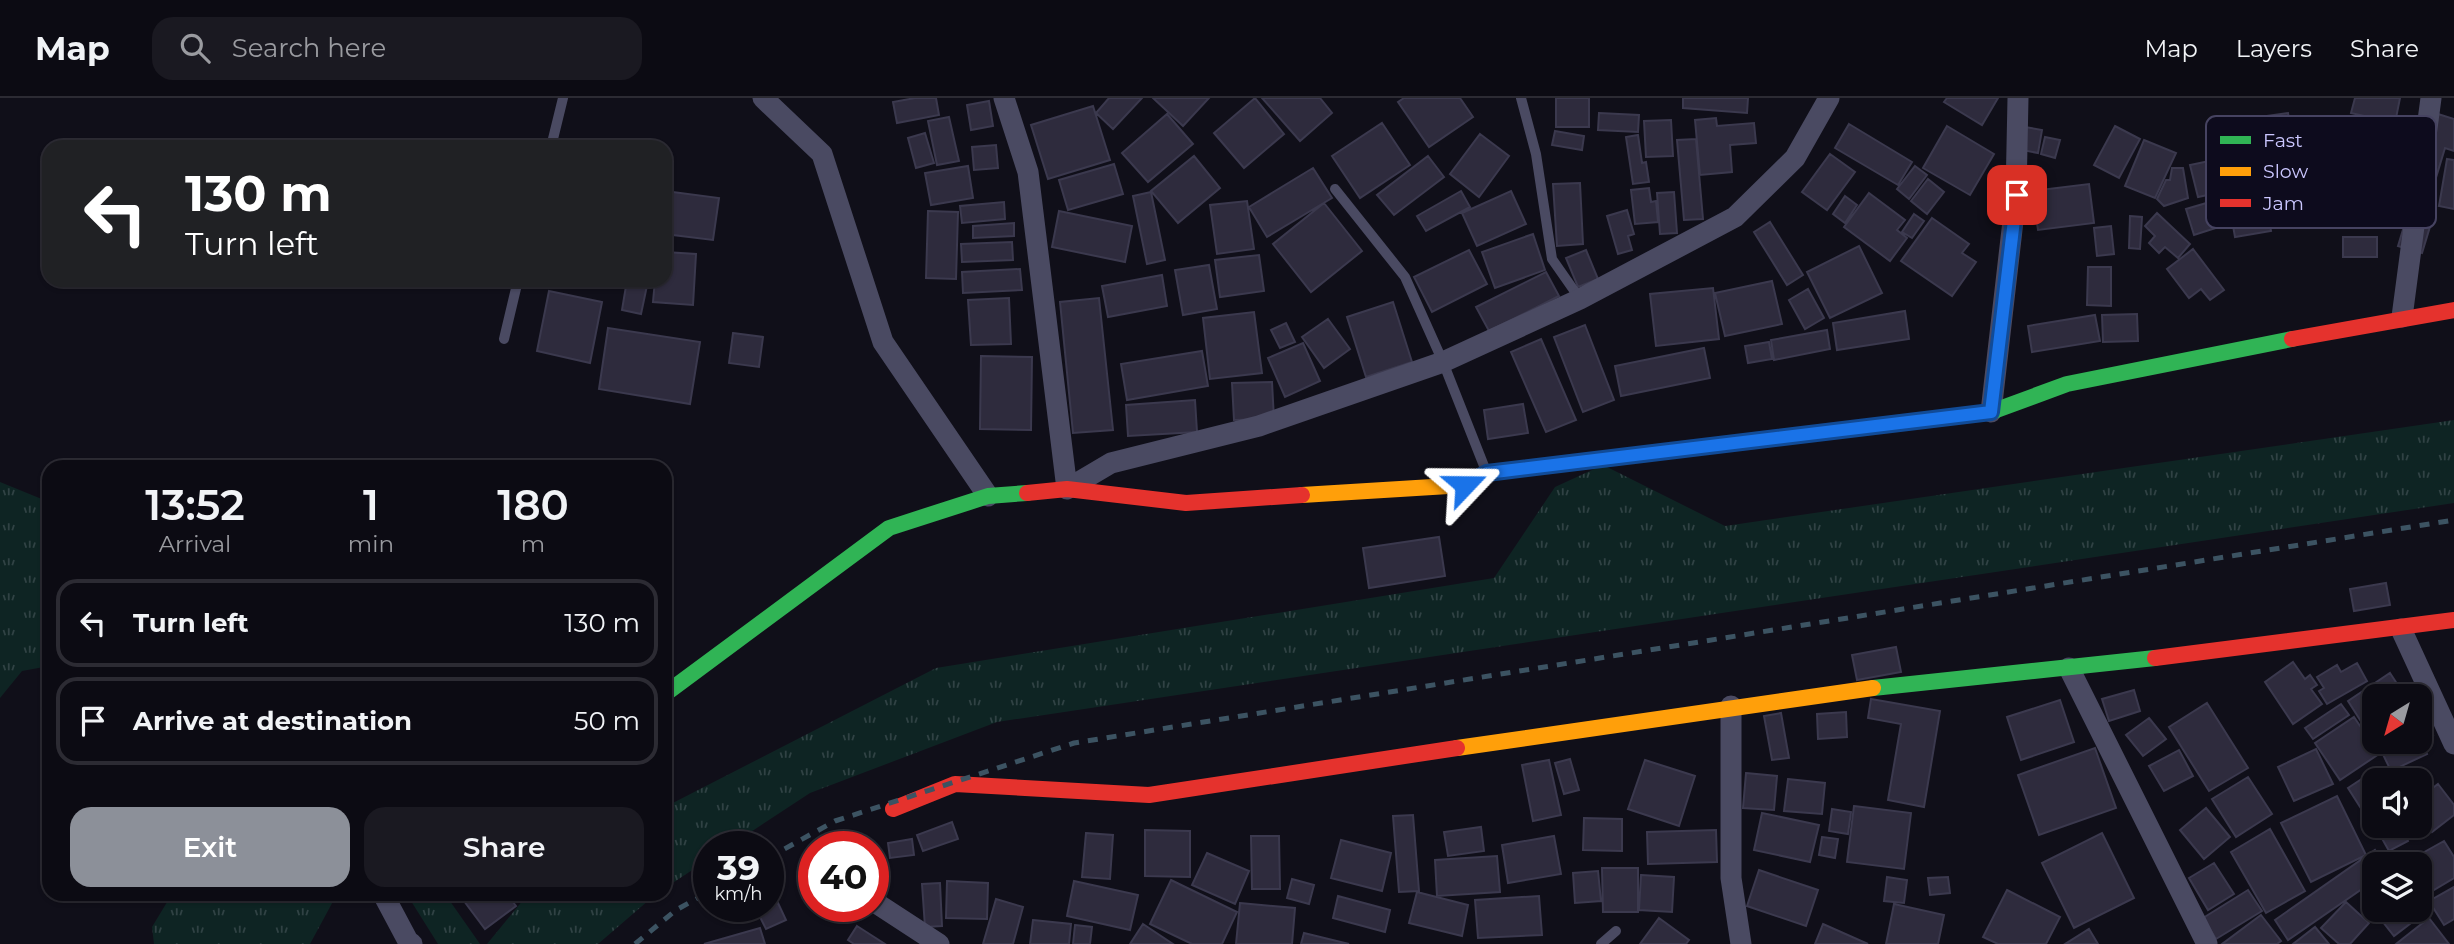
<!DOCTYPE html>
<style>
body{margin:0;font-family:Montserrat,sans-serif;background:#1a1921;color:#f1f3f6;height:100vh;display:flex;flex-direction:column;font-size:26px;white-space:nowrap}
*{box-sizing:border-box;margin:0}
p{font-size:23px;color:#9a9ba0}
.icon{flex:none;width:38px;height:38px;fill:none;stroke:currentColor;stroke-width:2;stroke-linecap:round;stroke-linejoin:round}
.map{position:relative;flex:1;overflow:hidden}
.details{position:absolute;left:42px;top:362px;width:630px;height:441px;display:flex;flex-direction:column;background:#0c0b13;border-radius:21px;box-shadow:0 2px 5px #0004,0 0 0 2px #2c2b33}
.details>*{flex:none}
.guide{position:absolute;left:42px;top:42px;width:630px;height:147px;border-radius:21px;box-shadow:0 2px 5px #0004,0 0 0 2px #2c2b33;background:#202124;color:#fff;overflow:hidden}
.needle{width:46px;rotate:217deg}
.buttons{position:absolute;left:2362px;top:586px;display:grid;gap:14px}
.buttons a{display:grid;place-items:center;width:70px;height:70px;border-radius:14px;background:#0c0b13;box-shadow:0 2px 5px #0004,0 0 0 2px #2c2b33;font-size:35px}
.speed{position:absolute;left:693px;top:733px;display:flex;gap:14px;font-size:35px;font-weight:700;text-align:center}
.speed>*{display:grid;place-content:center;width:91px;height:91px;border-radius:50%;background:#0c0b13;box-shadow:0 2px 5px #0004,0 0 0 2px #2c2b33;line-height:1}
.speed small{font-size:18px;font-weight:400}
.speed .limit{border:10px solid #d22;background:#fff;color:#111}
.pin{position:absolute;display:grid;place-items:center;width:60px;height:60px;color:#fff;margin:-30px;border-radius:14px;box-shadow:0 4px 10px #0006}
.me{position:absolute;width:77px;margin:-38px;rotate:67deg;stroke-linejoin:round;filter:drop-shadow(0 0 5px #0008)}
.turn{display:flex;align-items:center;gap:24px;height:147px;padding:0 28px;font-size:32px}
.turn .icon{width:91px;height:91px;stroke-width:2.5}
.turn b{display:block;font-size:49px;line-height:60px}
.eta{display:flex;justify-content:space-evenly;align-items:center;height:119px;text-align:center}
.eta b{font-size:42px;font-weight:600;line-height:49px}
.action{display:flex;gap:14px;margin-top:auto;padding:14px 28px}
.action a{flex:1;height:80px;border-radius:21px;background:#8c9099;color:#fff;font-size:28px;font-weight:600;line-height:80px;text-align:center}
.action a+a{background:#1a1921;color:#f1f3f6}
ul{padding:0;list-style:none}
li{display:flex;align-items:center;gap:21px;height:88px;margin:0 14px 10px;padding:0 14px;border:4px solid #2c2b33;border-radius:21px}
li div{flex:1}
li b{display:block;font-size:26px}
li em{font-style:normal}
header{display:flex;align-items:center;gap:42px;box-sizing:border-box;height:98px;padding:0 35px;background:#0c0b13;border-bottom:2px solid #2c2b33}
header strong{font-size:33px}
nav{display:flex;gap:38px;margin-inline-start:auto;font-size:24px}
.search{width:490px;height:63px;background:#1a1921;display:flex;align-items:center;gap:18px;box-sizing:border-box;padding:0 24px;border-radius:21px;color:#9a9ba0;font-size:26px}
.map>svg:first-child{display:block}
.grass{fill:url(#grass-tufts)}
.building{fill:#2e2b3d;stroke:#3b394e;stroke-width:2}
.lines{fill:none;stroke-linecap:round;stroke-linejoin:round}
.lane{stroke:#4a4a62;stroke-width:10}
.street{stroke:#4a4a62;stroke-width:21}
.fast{stroke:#30b455;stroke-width:16}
.slow{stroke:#ff9f0a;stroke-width:16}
.jam{stroke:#e5322d;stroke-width:16}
.rail{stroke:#3c5362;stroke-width:5;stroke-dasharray:10 9;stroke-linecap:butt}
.route-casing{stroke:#114b97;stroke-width:18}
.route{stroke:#1a73e8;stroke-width:12}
.key{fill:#0d0b1d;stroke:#464361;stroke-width:2}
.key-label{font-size:19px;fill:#cbc7ff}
</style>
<header>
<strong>Map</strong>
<div class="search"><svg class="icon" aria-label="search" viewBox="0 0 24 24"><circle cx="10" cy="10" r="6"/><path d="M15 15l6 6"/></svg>Search here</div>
<nav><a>Map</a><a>Layers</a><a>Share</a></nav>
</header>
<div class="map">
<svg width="2454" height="846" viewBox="0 0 2454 846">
<defs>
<pattern id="grass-tufts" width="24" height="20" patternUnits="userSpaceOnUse" patternTransform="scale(1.75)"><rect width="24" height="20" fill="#0e2423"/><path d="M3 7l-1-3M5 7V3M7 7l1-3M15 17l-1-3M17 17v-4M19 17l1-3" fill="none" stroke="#304244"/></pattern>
</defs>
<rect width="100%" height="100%" fill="#100f19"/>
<path class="grass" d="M 2454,322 L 2454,405 L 997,624 L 810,695 L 728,749 L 709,749 L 709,761 L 665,790 L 665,709 L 936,570 L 1494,480 L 1555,389 L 1603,367 L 1725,428 Z
M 0,384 L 49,404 L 49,568 L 22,573 L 0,600 Z
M 172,796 L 337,796 L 310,846 L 154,846 L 152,829 Z
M 437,796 L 445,796 L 480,846 L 438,846 L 411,803 Z
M 528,796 L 656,796 L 598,846 L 487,846 Z"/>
<path class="building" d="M 915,0 L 936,0 L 939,17 L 897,25 L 893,4 Z
M 1109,0 L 1142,0 L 1113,31 L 1096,15 Z
M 1153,0 L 1209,0 L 1183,28 Z
M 1255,0 L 1284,36 L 1244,70 L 1214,35 Z
M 1262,0 L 1320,0 L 1332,15 L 1300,43 Z
M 1404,0 L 1460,0 L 1473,19 L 1429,49 L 1398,4 Z
M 1556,0 L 1589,0 L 1589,29 L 1556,29 Z
M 1683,0 L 1748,0 L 1747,15 L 1683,10 Z
M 1947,0 L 1998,0 L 1982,27 L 1944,4 Z
M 2355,0 L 2400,0 L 2395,25 L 2351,15 Z
M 989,3 L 993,28 L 971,32 L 967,7 Z
M 1093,8 L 1110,62 L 1048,81 L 1031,27 Z
M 1599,15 L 1639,17 L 1638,34 L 1598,32 Z
M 2288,15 L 2290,27 L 2268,30 L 2266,18 Z
M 1167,16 L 1193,46 L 1148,84 L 1122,55 Z
M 2438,16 L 2454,21 L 2454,53 L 2445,50 L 2428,106 L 2436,109 L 2422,155 L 2398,148 Z
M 949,19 L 959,63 L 937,67 L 928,23 Z
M 1716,20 L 1717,28 L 1754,25 L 1756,45 L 1730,47 L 1732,74 L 1700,77 L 1695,22 Z
M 1671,22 L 1673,58 L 1646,59 L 1644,23 Z
M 1382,25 L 1410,67 L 1360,100 L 1332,58 Z
M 1849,26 L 1912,64 L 1898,87 L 1835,50 Z
M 1947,28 L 1994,56 L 1970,97 L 1923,70 Z
M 2115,28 L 2140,41 L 2119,80 L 2094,67 Z
M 2025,29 L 2042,32 L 2038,55 L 2022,52 Z
M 1555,33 L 1584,38 L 1582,52 L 1552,47 Z
M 925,35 L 934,65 L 916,70 L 908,40 Z
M 1480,36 L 1509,58 L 1479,99 L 1450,76 Z
M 1638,37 L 1642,65 L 1646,64 L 1649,84 L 1633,86 L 1626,39 Z
M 2045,39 L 2060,42 L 2055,60 L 2041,56 Z
M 1696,41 L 1703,121 L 1684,122 L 1677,42 Z
M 2144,42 L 2176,55 L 2155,100 L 2125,88 Z
M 996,47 L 998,70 L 974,72 L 972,49 Z
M 2267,51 L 2274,83 L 2198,99 L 2190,67 Z
M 1830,56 L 1855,74 L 1827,112 L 1802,94 Z
M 1194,58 L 1220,90 L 1178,125 L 1151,93 Z
M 1428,58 L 1444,79 L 1394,117 L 1377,97 Z
M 2447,61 L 2454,62 L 2454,111 L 2439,108 Z
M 1114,66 L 1123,96 L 1068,112 L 1059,82 Z
M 968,68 L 973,100 L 931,107 L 925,75 Z
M 1915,68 L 1927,77 L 1909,101 L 1897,91 Z
M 1313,70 L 1332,100 L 1267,139 L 1249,109 Z
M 2172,70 L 2183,70 L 2188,100 L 2164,108 L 2157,101 L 2166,82 L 2170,82 Z
M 1928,81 L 1944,94 L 1927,116 L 1911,103 Z
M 1580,85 L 1583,146 L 1557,148 L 1553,86 Z
M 2089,86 L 2094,125 L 2038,132 L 2032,93 Z
M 1649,90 L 1651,104 L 1656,103 L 1658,124 L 1635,126 L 1631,92 Z
M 665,93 L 719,100 L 713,142 L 665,136 Z
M 1461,93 L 1470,109 L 1426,133 L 1417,118 Z
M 1511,93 L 1526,126 L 1477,148 L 1462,115 Z
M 2264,93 L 2271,133 L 2235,139 L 2228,99 Z
M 1151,94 L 1165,162 L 1147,166 L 1133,98 Z
M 1674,94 L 1677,135 L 1660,136 L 1657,95 Z
M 1869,95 L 1905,122 L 1897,132 L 1907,140 L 1890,163 L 1844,129 Z
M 1845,98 L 1857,107 L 1845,125 L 1833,116 Z
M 2220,101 L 2228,126 L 2194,137 L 2186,111 Z
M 1247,103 L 1254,151 L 1217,156 L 1210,107 Z
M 1004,104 L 1005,121 L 962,125 L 960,108 Z
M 1324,105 L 1362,153 L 1311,194 L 1273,146 Z
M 1627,112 L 1634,136 L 1628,138 L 1632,152 L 1618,156 L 1607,118 Z
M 928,113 L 958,114 L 956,181 L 926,180 Z
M 1059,113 L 1132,128 L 1125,164 L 1052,149 Z
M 2157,115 L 2190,146 L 2178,160 L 2165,149 L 2159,155 L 2149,145 L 2155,138 L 2145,128 Z
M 1914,116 L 1924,123 L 1912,140 L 1902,134 Z
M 2130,118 L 2142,119 L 2140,151 L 2129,150 Z
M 1932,120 L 1969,146 L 1962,155 L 1976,164 L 1952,198 L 1901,163 Z
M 1770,124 L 1803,177 L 1787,187 L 1754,134 Z
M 1014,125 L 1014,138 L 973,140 L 973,128 Z
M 2111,128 L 2114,156 L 2097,158 L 2094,130 Z
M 1533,136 L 1545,172 L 1495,190 L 1482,154 Z
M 2343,139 L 2377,139 L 2377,159 L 2343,159 Z
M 1012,144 L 1013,162 L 962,164 L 961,146 Z
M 1859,148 L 1882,195 L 1830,220 L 1807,174 Z
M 2193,151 L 2224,192 L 2210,202 L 2201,191 L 2189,200 L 2167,171 Z
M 1469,152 L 1487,186 L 1432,214 L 1414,179 Z
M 1586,152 L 1598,181 L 1578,189 L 1566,160 Z
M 665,154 L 696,156 L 693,207 L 653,204 L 655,182 L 665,182 Z
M 1259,157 L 1264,193 L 1220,199 L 1215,162 Z
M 1209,167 L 1217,211 L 1183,217 L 1175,172 Z
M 2088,169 L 2111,169 L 2111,208 L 2087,207 Z
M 1020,171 L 1022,192 L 963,195 L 962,174 Z
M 1546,174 L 1559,198 L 1489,233 L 1476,209 Z
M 1162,177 L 1167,208 L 1108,219 L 1102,188 Z
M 627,182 L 648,183 L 641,216 L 622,212 Z
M 1772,183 L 1782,226 L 1725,238 L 1715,195 Z
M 1713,190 L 1719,241 L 1656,248 L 1650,196 Z
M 1808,191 L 1824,220 L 1805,231 L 1789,202 Z
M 549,193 L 602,204 L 590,265 L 537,253 Z
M 1009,200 L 1011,246 L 971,247 L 968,202 Z
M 1099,200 L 1113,332 L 1073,335 L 1060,204 Z
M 1393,204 L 1412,264 L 1366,279 L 1347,219 Z
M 1905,213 L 1909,241 L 1837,252 L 1833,225 Z
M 1254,214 L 1262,275 L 1210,281 L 1203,220 Z
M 2137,216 L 2138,243 L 2103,244 L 2102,217 Z
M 2095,217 L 2100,243 L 2032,254 L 2028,228 Z
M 1328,221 L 1350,251 L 1324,270 L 1302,239 Z
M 1286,225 L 1295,244 L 1280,250 L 1271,232 Z
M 1585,227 L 1614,302 L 1583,314 L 1554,239 Z
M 608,230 L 700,244 L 690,306 L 599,291 Z
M 1827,232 L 1830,251 L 1774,262 L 1771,242 Z
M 733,235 L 763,239 L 759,269 L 729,265 Z
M 1541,241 L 1576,322 L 1546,334 L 1511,254 Z
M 1769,244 L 1772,261 L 1748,265 L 1745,248 Z
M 1303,245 L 1320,283 L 1285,299 L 1268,260 Z
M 1704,250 L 1710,280 L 1621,298 L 1615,268 Z
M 1202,253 L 1208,288 L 1127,302 L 1121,266 Z
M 981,258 L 1032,259 L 1031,332 L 980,331 Z
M 1272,284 L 1274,321 L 1234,322 L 1232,285 Z
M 1195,302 L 1197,334 L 1128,338 L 1126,307 Z
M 1523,306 L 1528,335 L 1488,341 L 1484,312 Z
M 1439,439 L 1445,478 L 1369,490 L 1363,450 Z
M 2386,485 L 2390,507 L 2354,513 L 2350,491 Z
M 1896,549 L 1901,574 L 1857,582 L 1852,557 Z
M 2293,564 L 2305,581 L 2310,577 L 2317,587 L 2311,591 L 2322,606 L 2293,626 L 2265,584 Z
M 2357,565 L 2367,583 L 2327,606 L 2319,593 L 2324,590 L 2317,579 L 2337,567 L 2341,574 Z
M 2390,575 L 2405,598 L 2375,598 L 2375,636 L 2371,639 L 2348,603 Z
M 2134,592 L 2140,613 L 2109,623 L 2102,601 Z
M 1871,601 L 1940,613 L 1924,709 L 1888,702 L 1901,626 L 1868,620 Z
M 2060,602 L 2074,644 L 2021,662 L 2007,619 Z
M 2207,605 L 2248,670 L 2209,693 L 2169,629 Z
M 2341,606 L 2349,617 L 2313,641 L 2305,630 Z
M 1846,614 L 1847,639 L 1818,641 L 1817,616 Z
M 1781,615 L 1789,660 L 1772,662 L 1764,618 Z
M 2423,616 L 2433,637 L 2421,643 L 2427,656 L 2391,673 L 2377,644 L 2420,644 L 2420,618 Z
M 2354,619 L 2379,656 L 2340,682 L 2315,645 Z
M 2149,620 L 2166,641 L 2143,658 L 2126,637 Z
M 2095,650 L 2116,710 L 2039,737 L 2018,677 Z
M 2316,651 L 2333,686 L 2294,703 L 2278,669 Z
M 2179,652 L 2193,678 L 2164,693 L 2149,668 Z
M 1570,661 L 1579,692 L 1564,696 L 1555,665 Z
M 1549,662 L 1561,717 L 1533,723 L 1522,667 Z
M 1645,662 L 1695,678 L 1679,728 L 1628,711 Z
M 2377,671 L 2384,682 L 2375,682 L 2375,708 L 2364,715 L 2348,690 Z
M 1746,675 L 1777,678 L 1774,712 L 1743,710 Z
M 2248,679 L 2272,716 L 2236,739 L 2212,701 Z
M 1788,681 L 1825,685 L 1822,716 L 1784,713 Z
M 2438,686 L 2454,707 L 2454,717 L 2432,734 L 2420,718 L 2420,700 Z
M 2337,698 L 2366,757 L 2311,784 L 2281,725 Z
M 1854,708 L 1911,715 L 1904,771 L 1847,764 Z
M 2206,710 L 2230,739 L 2204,761 L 2180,732 Z
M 1832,711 L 1851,714 L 1848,736 L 1829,733 Z
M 1762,715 L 1819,727 L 1810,764 L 1754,752 Z
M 1413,717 L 1419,793 L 1399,794 L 1393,718 Z
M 1584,720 L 1622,721 L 1622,753 L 1583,752 Z
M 952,724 L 958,741 L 923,753 L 917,737 Z
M 2375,728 L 2402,728 L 2408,743 L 2389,753 Z
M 1481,729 L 1484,753 L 1448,758 L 1444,734 Z
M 2270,731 L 2305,793 L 2266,815 L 2231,754 Z
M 1145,732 L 1190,733 L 1190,779 L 1145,778 Z
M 1716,732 L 1717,764 L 1648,766 L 1647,734 Z
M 1086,735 L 1113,737 L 1110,781 L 1082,779 Z
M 2102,735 L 2134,800 L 2074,830 L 2042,765 Z
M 1251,738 L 1279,738 L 1280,791 L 1252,791 Z
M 1554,738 L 1561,776 L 1508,785 L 1502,747 Z
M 1822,739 L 1838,741 L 1835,760 L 1819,757 Z
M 912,741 L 914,757 L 890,760 L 888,745 Z
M 1341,742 L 1391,755 L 1382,793 L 1331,780 Z
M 2444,743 L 2454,759 L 2454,780 L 2422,799 L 2420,766 L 2403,766 Z
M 2375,752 L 2385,766 L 2375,766 L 2375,782 L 2288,842 L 2275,822 Z
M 1207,755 L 1249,773 L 1235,806 L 1192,787 Z
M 1497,758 L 1500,794 L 1437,798 L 1435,762 Z
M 2214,765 L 2234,796 L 2208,812 L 2189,780 Z
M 1602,770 L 1638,770 L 1638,814 L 1603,814 Z
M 1759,772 L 1818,792 L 1806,828 L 1747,808 Z
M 1598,773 L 1601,803 L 1575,805 L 1573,775 Z
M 1641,777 L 1674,779 L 1672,814 L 1639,812 Z
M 1887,779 L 1907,782 L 1904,805 L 1884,803 Z
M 1948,779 L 1950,795 L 1930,797 L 1928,780 Z
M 1292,781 L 1314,787 L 1309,806 L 1287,800 Z
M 1171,782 L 1237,814 L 1222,846 L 1192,846 L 1150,826 Z
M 947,783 L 988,785 L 987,821 L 946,820 Z
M 1074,783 L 1138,797 L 1130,832 L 1067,818 Z
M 940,785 L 942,828 L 925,829 L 922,786 Z
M 2454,789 L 2454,821 L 2444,827 L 2429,803 Z
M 2375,791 L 2375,812 L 2420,812 L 2420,802 L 2428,812 L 2394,838 L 2364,800 Z
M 2007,792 L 2060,819 L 2046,846 L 1998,846 L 1983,839 Z
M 2248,792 L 2262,813 L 2216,841 L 2203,820 Z
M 1417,794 L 1468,807 L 1462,838 L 1409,825 Z
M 465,796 L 507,796 L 516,808 L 485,831 L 461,799 Z
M 1338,798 L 1390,812 L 1385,834 L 1333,820 Z
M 1539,798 L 1542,837 L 1478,840 L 1475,802 Z
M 996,801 L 1023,809 L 1013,846 L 983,846 Z
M 2346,804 L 2369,825 L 2350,846 L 2339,846 L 2321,830 Z
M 778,805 L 786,822 L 766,831 L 758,815 Z
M 1240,805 L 1295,810 L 1292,846 L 1236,846 Z
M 1894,806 L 1944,817 L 1938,846 L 1886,846 Z
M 2261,817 L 2281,843 L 2277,846 L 2222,846 Z
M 1659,820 L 1689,842 L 1686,846 L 1640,846 Z
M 2429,820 L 2449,846 L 2396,846 Z
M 1033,822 L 1071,826 L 1069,846 L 1030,846 Z
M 1143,826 L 1173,846 L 1130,846 Z
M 1823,826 L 1868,846 L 1815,846 Z
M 1075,827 L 1092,829 L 1090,846 L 1073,846 Z
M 857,828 L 885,846 L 854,846 L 848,842 Z
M 2315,829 L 2329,846 L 2293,846 Z
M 760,830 L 765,846 L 704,846 Z
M 2089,831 L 2098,846 L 2065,846 Z
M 1304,835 L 1349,846 L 1301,846 Z"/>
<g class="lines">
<path class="lane" d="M 1521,0 L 1536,56 L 1552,161 L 1580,201
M 551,49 L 563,0
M 1335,91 L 1405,179 L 1443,264 L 1486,373
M 504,241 L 518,182
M 1601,846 L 1616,833"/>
<path class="street" d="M 763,0 L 822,56 L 883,244 L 988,398
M 1004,0 L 1028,74 L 1067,391 L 1111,365 L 1259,328 L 1443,264 L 1580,201 L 1735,119 L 1795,60 L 1829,0
M 2402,219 L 2431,0
M 1991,314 L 2016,97 L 2018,0
M 2401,531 L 2454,646
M 2069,570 L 2207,846
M 1731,608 L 1731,780 L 1741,846
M 383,796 L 408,843 L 412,846
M 873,803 L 939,846"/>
<path class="fast" d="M 1891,326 L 1991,314 L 2067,286 L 2292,241
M 1873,590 L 2155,560
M 665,596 L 889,430 L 988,398 L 1027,395"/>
<path class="slow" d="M 1302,397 L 1465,387 L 1487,375 L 1891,326
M 1457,650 L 1873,590"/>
<path class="jam" d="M 2292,241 L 2454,212
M 1027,395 L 1067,391 L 1186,405 L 1302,397
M 2155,560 L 2454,522
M 893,711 L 955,686 L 1149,697 L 1457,650"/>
<path class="rail" d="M 768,760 L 835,723 L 1074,645 L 2454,422
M 635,846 L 676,812 L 709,794"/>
</g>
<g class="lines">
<g class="route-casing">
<path id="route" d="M 1465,387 L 1487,375 L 1991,314 L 2017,97"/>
</g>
<use href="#route" class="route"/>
</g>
<rect x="2206" y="18" width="230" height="112" rx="10" class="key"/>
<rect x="2220" y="38" width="31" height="8" fill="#30b455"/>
<rect x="2220" y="69" width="31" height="9" fill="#ff9f0a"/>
<rect x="2220" y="101" width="31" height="8" fill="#e5322d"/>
<g class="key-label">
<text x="2263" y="49">Fast</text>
<text x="2263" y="80">Slow</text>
<text x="2263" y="112">Jam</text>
</g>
</svg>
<div class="buttons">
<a><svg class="needle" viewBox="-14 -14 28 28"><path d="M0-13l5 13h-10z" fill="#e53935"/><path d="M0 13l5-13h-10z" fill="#9a9ba0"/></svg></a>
<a><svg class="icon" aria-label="sound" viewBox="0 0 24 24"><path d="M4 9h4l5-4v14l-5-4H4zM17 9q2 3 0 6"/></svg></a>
<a><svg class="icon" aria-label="layers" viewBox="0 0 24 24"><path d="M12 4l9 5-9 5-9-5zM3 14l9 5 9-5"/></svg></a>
</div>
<div class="speed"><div>39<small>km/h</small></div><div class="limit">40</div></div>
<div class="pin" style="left:2017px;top:97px;background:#d93025"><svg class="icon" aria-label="arrive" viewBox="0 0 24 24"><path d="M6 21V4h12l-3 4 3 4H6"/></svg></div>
<svg class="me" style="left:1465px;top:387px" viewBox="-20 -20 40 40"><path d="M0-17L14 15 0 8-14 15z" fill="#1a73e8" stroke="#fff" stroke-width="4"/></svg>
<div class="guide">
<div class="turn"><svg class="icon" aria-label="left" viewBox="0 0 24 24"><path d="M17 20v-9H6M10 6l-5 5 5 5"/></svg><div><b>130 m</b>Turn left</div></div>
</div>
<section class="details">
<div class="eta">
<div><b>13:52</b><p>Arrival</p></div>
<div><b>1</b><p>min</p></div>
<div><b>180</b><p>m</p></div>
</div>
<ul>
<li><svg class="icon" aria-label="left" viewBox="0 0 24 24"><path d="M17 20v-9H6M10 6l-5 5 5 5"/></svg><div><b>Turn left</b></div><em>130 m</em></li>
<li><svg class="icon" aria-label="arrive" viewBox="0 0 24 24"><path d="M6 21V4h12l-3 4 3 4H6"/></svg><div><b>Arrive at destination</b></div><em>50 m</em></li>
</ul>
<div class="action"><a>Exit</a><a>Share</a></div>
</section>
</div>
